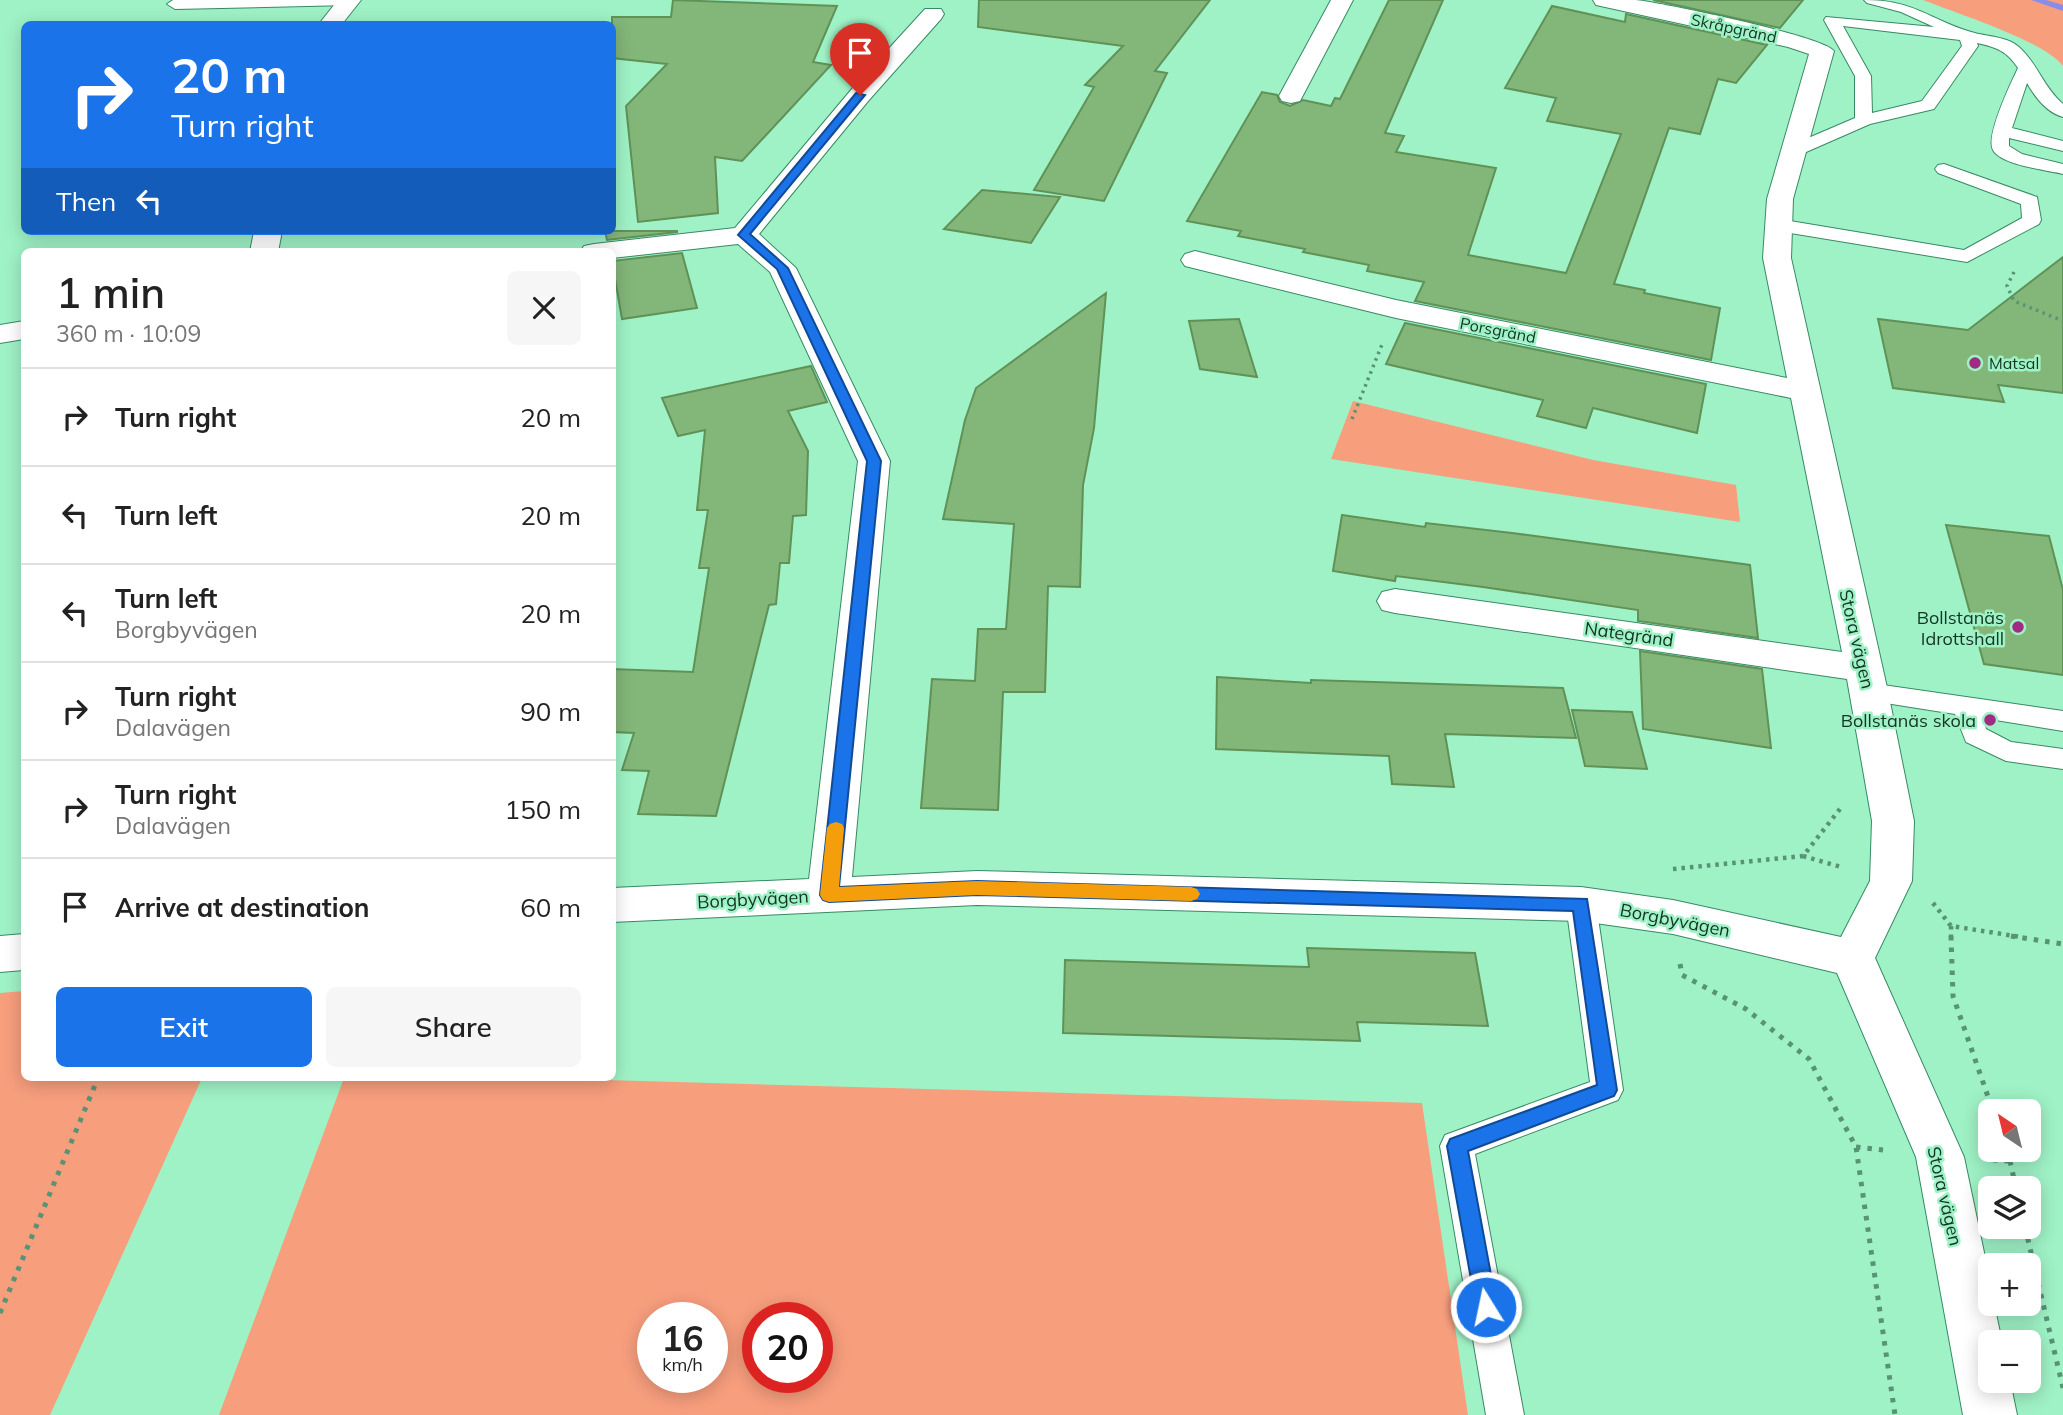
<!DOCTYPE html>
<meta charset="utf-8">
<style>
body{margin:0;font-family:Mulish,sans-serif;background:#f6f6f6;color:#222;height:100vh;display:flex;flex-direction:column;font-size:26px;white-space:nowrap}
*{box-sizing:border-box;margin:0}
p{font-size:23px;color:#767676}
.icon{flex:none;width:38px;height:38px;fill:none;stroke:currentColor;stroke-width:2;stroke-linecap:round;stroke-linejoin:round}
.map{position:relative;flex:1;overflow:hidden}
.details{position:absolute;left:21px;top:248px;width:595px;height:833px;display:flex;flex-direction:column;background:#fff;border-radius:10px;box-shadow:0 4px 18px #0003}
.details>*{flex:none}
.guide{position:absolute;left:21px;top:21px;width:595px;height:214px;border-radius:10px;box-shadow:0 4px 18px #0003;background:#1a73e8;color:#fff;overflow:hidden}
.needle{width:46px;rotate:325deg}
.fabs{position:absolute;left:1978px;top:1099px;display:grid;gap:14px}
.fabs a{display:grid;place-items:center;width:63px;height:63px;border-radius:10px;background:#fff;box-shadow:0 4px 18px #0003;font-size:35px}
.speed{position:absolute;left:637px;top:1302px;display:flex;gap:14px;font-size:35px;font-weight:700;text-align:center}
.speed>*{display:grid;place-content:center;width:91px;height:91px;border-radius:50%;background:#fff;box-shadow:0 4px 18px #0003;line-height:1}
.speed small{font-size:18px;font-weight:400}
.speed .limit{border:10px solid #d22;background:#fff;color:#111}
.pin{position:absolute;display:grid;place-items:center;width:60px;height:60px;color:#fff;margin:-72px -30px;border-radius:50% 50% 50% 0;rotate:-45deg;box-shadow:0 0 7px #0007}
.pin .icon{rotate:45deg}
.me{position:absolute;width:77px;margin:-38px;rotate:350deg;stroke-linejoin:round;filter:drop-shadow(0 0 5px #0008)}
.turn{display:flex;align-items:center;gap:24px;height:147px;padding:0 35px;font-size:32px}
.turn .icon{width:91px;height:91px;stroke-width:2.5}
.turn b{display:block;font-size:49px;line-height:60px}
.then{display:flex;align-items:center;height:66px;padding:0 35px;background:#0003;gap:14px;font-size:26px}
.round{display:grid;place-items:center;flex:none;width:74px;height:74px;border-radius:10px;background:#f6f6f6}
.headline{display:flex;align-items:center;justify-content:space-between;height:119px;padding:0 35px}
h1{font-size:42px;font-weight:600;line-height:52px}
.primary-button{display:flex;gap:14px;margin-top:auto;padding:14px 35px}
.primary-button a{flex:1;height:80px;border-radius:10px;background:#1a73e8;color:#fff;font-size:28px;font-weight:600;line-height:80px;text-align:center}
.primary-button a+a{background:#f6f6f6;color:#222}
ul{padding:0;list-style:none}
li{display:flex;align-items:center;gap:21px;height:98px;padding:0 35px;border-top:2px solid #e0e0e0}
li div{flex:1}
li b{display:block;font-size:26px}
li em{font-style:normal}
.map>svg:first-child{display:block}
.green{fill:#f79e7d;fill-rule:evenodd}
.lines{fill:none;stroke-linecap:round;stroke-linejoin:round}
.stream{fill:#898ce9;fill-rule:evenodd}
.building{fill:#83b679;stroke:#609257;stroke-width:2}
.service-casing{stroke:#378a64;stroke-width:2}
.minor-casing{stroke:#378a64;stroke-width:2}
.path-far2{stroke:#589375;stroke-width:3.5;stroke-dasharray:2.5 4.5;stroke-linecap:butt}
.path-far1{stroke:#589375;stroke-width:4.5;stroke-dasharray:3.5 5;stroke-linecap:butt}
.path{stroke:#589375;stroke-width:5;stroke-dasharray:4.5 7;stroke-linecap:butt}
.service{fill:#fff;fill-rule:evenodd}
.minor{fill:#fff;fill-rule:evenodd}
.route{fill:#1a73e8;stroke:#114b97;stroke-width:2}
.slow{fill:#f59e0b}
.poi-dot{fill:#a12a82;stroke:#9ff2c6;stroke-width:2.5}
.labels{text-anchor:middle;dominant-baseline:central;stroke-width:5;stroke-linejoin:round;paint-order:stroke}
.far-street-label{font-size:16px;fill:#123525;stroke:#9ff2c6}
.far-poi-label{font-size:16px;fill:#123525;stroke:#9ff2c6;text-anchor:start}
.poi-label{font-size:18px;fill:#123525;stroke:#9ff2c6;text-anchor:end}
.street-label{font-size:18px;fill:#123525;stroke:#9ff2c6}
</style>
<div class="map">
<svg width="2063" height="1415" viewBox="0 0 2063 1415">
<rect width="100%" height="100%" fill="#9ff2c6"/>
<path class="green" d="M 1923,0 L 2063,0 L 2063,66 C 2045,41 1955,13 1923,0 Z
M 1353,401 L 1593,460 L 1736,485 L 1740,522 L 1331,459 Z
M 24,991 L 24,1078 L 202,1078 L 50,1415 L 0,1415 L 0,993 Z
M 344,1078 L 536,1078 L 1422,1103 L 1468,1415 L 219,1415 ZM 653,1318 L 712,1318 L 712,1377 L 653,1377 ZM 758,1318 L 817,1318 L 817,1377 L 758,1377 Z"/>
<g class="lines">
<path class="stream" d="M 2031,0 L 2046,0 L 2063,5 L 2063,11 Z"/>
</g>
<path class="building" d="M 673,0 L 837,6 L 813,62 L 831,65 L 742,161 L 715,157 L 718,213 L 638,222 L 626,106 L 667,64 L 612,58 L 612,17 L 671,17 Z
M 979,0 L 1210,0 L 1155,71 L 1167,73 L 1104,201 L 1034,190 L 1094,87 L 1085,85 L 1123,46 L 978,27 Z
M 1389,0 L 1443,0 L 1385,133 L 1404,136 L 1396,152 L 1496,168 L 1468,255 L 1566,273 L 1621,134 L 1547,121 L 1556,98 L 1505,88 L 1552,6 L 1625,22 L 1626,14 L 1767,45 L 1736,83 L 1718,79 L 1700,134 L 1669,128 L 1614,284 L 1645,290 L 1644,293 L 1720,308 L 1711,360 L 1415,301 L 1424,282 L 1367,271 L 1369,265 L 1303,252 L 1305,249 L 1238,236 L 1241,231 L 1187,221 L 1262,92 L 1277,95 L 1280,102 L 1290,106 L 1303,100 L 1331,106 L 1335,98 L 1340,99 Z
M 1653,0 L 1803,0 L 1780,28 Z
M 982,190 L 1060,197 L 1031,243 L 944,229 Z
M 605,231 L 677,231 L 677,232 L 607,240 Z
M 682,253 L 697,308 L 622,319 L 612,261 Z
M 2063,257 L 2063,393 L 1998,385 L 2004,402 L 1893,388 L 1878,319 L 1968,330 Z
M 1106,293 L 1094,428 L 1083,485 L 1080,587 L 1048,586 L 1045,692 L 1003,692 L 998,810 L 921,808 L 932,679 L 975,681 L 978,629 L 1006,629 L 1014,524 L 943,519 L 965,420 L 976,388 Z
M 1239,319 L 1257,377 L 1200,369 L 1189,321 Z
M 1405,323 L 1706,384 L 1697,433 L 1593,408 L 1586,428 L 1537,416 L 1543,400 L 1386,364 Z
M 811,366 L 827,402 L 788,411 L 808,451 L 806,515 L 793,516 L 789,563 L 780,563 L 776,604 L 769,605 L 716,816 L 638,814 L 649,771 L 622,770 L 634,733 L 612,732 L 612,669 L 693,672 L 709,568 L 699,568 L 708,510 L 697,510 L 705,430 L 678,436 L 662,398 Z
M 1342,515 L 1425,527 L 1426,523 L 1512,533 L 1750,565 L 1758,638 L 1638,621 L 1638,610 L 1483,587 L 1396,576 L 1395,581 L 1333,571 Z
M 1946,525 L 2049,536 L 2063,590 L 2063,675 L 1984,664 Z
M 1640,651 L 1762,669 L 1771,748 L 1643,729 Z
M 1217,677 L 1311,683 L 1311,680 L 1563,688 L 1576,738 L 1445,734 L 1454,787 L 1392,784 L 1389,756 L 1216,749 Z
M 1572,710 L 1632,712 L 1647,769 L 1585,766 Z
M 1307,948 L 1475,953 L 1488,1026 L 1357,1022 L 1360,1041 L 1063,1033 L 1065,960 L 1309,967 Z"/>
<g class="lines">
<g class="service-casing">
<path id="service" d="M 173,0 L 358,0 L 350,5 L 175,9 L 167,4 Z
M 1864,0 C 1915,0 1928,19 1971,32 C 1987,37 2009,36 2021,49 C 2038,65 2044,88 2063,104 L 2063,117 C 2047,113 2035,97 2027,83 L 2012,128 L 2063,141 L 2063,151 L 2009,138 L 2009,146 L 2022,154 L 2063,164 L 2063,174 C 2046,170 2001,165 1993,150 C 1985,136 2011,83 2018,68 C 2007,51 1996,47 1977,43 L 1978,46 L 1934,109 L 1870,124 L 1797,156 L 1785,156 L 1782,152 L 1785,148 L 1855,118 L 1855,76 L 1824,20 L 1826,17 L 1934,27 L 1901,12 L 1867,3 ZM 1843,26 L 1960,40 L 1962,46 L 1922,101 L 1872,113 L 1871,76 Z
M 1944,164 L 2037,197 L 2041,220 L 2039,224 L 1967,262 L 1778,231 L 1769,225 L 1778,219 L 1964,250 L 2022,218 L 2021,204 L 1938,173 L 1935,169 L 1938,165 Z
M 1869,683 L 2063,711 L 2063,731 L 1983,718 L 1986,729 L 2011,742 L 2063,749 L 2063,769 L 2006,761 L 1966,742 L 1955,714 L 1860,699 L 1856,692 L 1860,685 Z
M 1581,892 L 1591,896 L 1596,904 L 1623,1090 L 1618,1100 L 1475,1154 L 1524,1415 L 1486,1415 L 1440,1146 L 1445,1135 L 1590,1082 L 1566,904 L 1571,896 Z"/>
</g>
<g class="minor-casing">
<path id="minor" d="M 338,0 L 361,0 L 342,24 L 319,24 Z
M 1331,0 L 1353,0 L 1300,101 L 1291,103 L 1282,101 L 1279,96 Z
M 1593,0 C 1607,0 1622,0 1636,0 C 1663,3 1823,36 1834,51 L 1793,199 L 1791,258 L 1888,692 L 1914,821 L 1912,881 L 1875,958 L 1964,1157 L 1990,1281 L 1990,1304 L 1994,1304 L 2002,1342 L 1990,1342 L 1990,1381 L 2010,1381 L 2017,1415 L 1963,1415 L 1916,1157 L 1837,973 L 1673,934 L 1581,921 L 977,905 L 612,922 L 612,888 L 809,879 L 858,461 L 770,272 L 738,244 L 612,258 L 612,252 L 580,252 L 584,246 L 594,244 L 735,228 L 851,90 L 925,9 L 941,9 L 944,14 L 941,19 L 869,100 L 759,234 L 796,268 L 890,461 L 852,877 L 977,871 L 1581,887 L 1673,900 L 1841,937 L 1870,881 L 1872,821 L 1847,679 L 1395,613 L 1382,610 L 1377,601 L 1382,592 L 1395,589 L 1842,652 L 1791,398 L 1396,318 L 1185,266 L 1181,260 L 1185,254 L 1195,251 L 1396,300 L 1787,378 L 1763,258 L 1767,199 L 1809,54 L 1788,47 L 1596,5 Z
M 254,231 L 282,231 L 278,252 L 250,252 Z
M 24,321 L 24,339 L 0,343 L 0,325 Z
M 24,934 L 24,970 L 0,972 L 0,936 Z"/>
</g>
<path class="path-far2" d="M 2014,272 L 2007,286 L 2014,301 L 2063,321
M 1352,419 L 1383,342"/>
<path class="path-far1" d="M 1803,856 L 1841,867
M 1673,869 L 1803,856 L 1840,809
M 1933,903 L 1951,926 L 2021,937
M 1951,926 L 1951,937"/>
<path class="path" d="M 1951,936 L 1953,996 L 1993,1111
M 2011,936 L 2063,944
M 1680,964 L 1682,975 L 1746,1009 L 1809,1059 L 1856,1147 L 1895,1415
M 1856,1147 L 1883,1150
M 1993,1160 L 2010,1161 L 2006,1150
M 2010,1161 L 2016,1188
M 2025,1227 L 2063,1388
M 0,1313 L 98,1078"/>
<use href="#service" class="service"/>
<use href="#minor" class="minor"/>
</g>
<path class="route" d="M 856,93 L 865,95 L 750,234 L 788,268 L 881,461 L 839,887 L 977,881 L 1587,899 L 1617,1090 L 1614,1096 L 1468,1151 L 1497,1307 L 1494,1314 L 1486,1318 L 1479,1314 L 1476,1307 L 1447,1146 L 1450,1139 L 1597,1085 L 1573,911 L 977,895 L 829,902 L 823,900 L 820,895 L 867,461 L 777,269 L 738,235 Z"/>
<path class="slow" d="M 836,822 L 842,824 L 844,828 L 839,887 L 977,881 L 1191,887 L 1197,889 L 1200,894 L 1197,899 L 1191,901 L 977,895 L 829,902 L 823,900 L 820,895 L 827,828 L 830,824 Z"/>
<g class="poi-dot">
<circle cx="1975" cy="363" r="7"/>
<circle cx="2018" cy="627" r="7"/>
<circle cx="1990" cy="720" r="7"/>
</g>
<g class="labels">
<g class="far-street-label">
<text transform="translate(1734 28) rotate(12)">Skråpgränd</text>
<text transform="translate(1498 330) rotate(11)">Porsgränd</text>
</g>
<g class="far-poi-label">
<text x="1989" y="363">Matsal</text>
</g>
<g class="poi-label">
<text x="2004" y="617">Bollstanäs<tspan x="2004" dy="21">Idrottshall</tspan></text>
<text x="1976" y="720">Bollstanäs skola</text>
</g>
<g class="street-label">
<text transform="translate(1629 634) rotate(8)">Nategränd</text>
<text transform="translate(1857 639) rotate(77)">Stora vägen</text>
<text transform="translate(753 899) rotate(-3)">Borgbyvägen</text>
<text transform="translate(1675 920) rotate(11)">Borgbyvägen</text>
<text transform="translate(1945 1196) rotate(77)">Stora vägen</text>
</g>
</g>
</svg>
<div class="fabs">
<a><svg class="needle" viewBox="-14 -14 28 28"><path d="M0-13l5 13h-10z" fill="#e53935"/><path d="M0 13l5-13h-10z" fill="#767676"/></svg></a>
<a><svg class="icon" aria-label="layers" viewBox="0 0 24 24"><path d="M12 4l9 5-9 5-9-5zM3 14l9 5 9-5"/></svg></a>
<a>+</a>
<a>−</a>
</div>
<div class="speed"><div>16<small>km/h</small></div><div class="limit">20</div></div>
<div class="pin" style="left:860px;top:95px;background:#d93025"><svg class="icon" aria-label="arrive" viewBox="0 0 24 24"><path d="M6 21V4h12l-3 4 3 4H6"/></svg></div>
<svg class="me" style="left:1486px;top:1307px" viewBox="-20 -20 40 40"><circle r="17" fill="#1a73e8" stroke="#fff" stroke-width="3"/><path d="M0-11L8 9 0 5-8 9z" fill="#fff"/></svg>
<div class="guide">
<div class="turn"><svg class="icon" aria-label="right" viewBox="0 0 24 24"><path d="M7 20v-9h11M14 6l5 5-5 5"/></svg><div><b>20 m</b>Turn right</div></div>
<div class="then">Then<svg class="icon" aria-label="left" viewBox="0 0 24 24"><path d="M17 20v-9H6M10 6l-5 5 5 5"/></svg></div>
</div>
<section class="details">
<div class="headline"><div><h1>1 min</h1><p>360 m · 10:09</p></div><a class="round"><svg class="icon" aria-label="close" viewBox="0 0 24 24"><path d="M6 6l12 12M18 6L6 18"/></svg></a></div>
<ul>
<li><svg class="icon" aria-label="right" viewBox="0 0 24 24"><path d="M7 20v-9h11M14 6l5 5-5 5"/></svg><div><b>Turn right</b></div><em>20 m</em></li>
<li><svg class="icon" aria-label="left" viewBox="0 0 24 24"><path d="M17 20v-9H6M10 6l-5 5 5 5"/></svg><div><b>Turn left</b></div><em>20 m</em></li>
<li><svg class="icon" aria-label="left" viewBox="0 0 24 24"><path d="M17 20v-9H6M10 6l-5 5 5 5"/></svg><div><b>Turn left</b><p>Borgbyvägen</p></div><em>20 m</em></li>
<li><svg class="icon" aria-label="right" viewBox="0 0 24 24"><path d="M7 20v-9h11M14 6l5 5-5 5"/></svg><div><b>Turn right</b><p>Dalavägen</p></div><em>90 m</em></li>
<li><svg class="icon" aria-label="right" viewBox="0 0 24 24"><path d="M7 20v-9h11M14 6l5 5-5 5"/></svg><div><b>Turn right</b><p>Dalavägen</p></div><em>150 m</em></li>
<li><svg class="icon" aria-label="arrive" viewBox="0 0 24 24"><path d="M6 21V4h12l-3 4 3 4H6"/></svg><div><b>Arrive at destination</b></div><em>60 m</em></li>
</ul>
<div class="primary-button"><a>Exit</a><a>Share</a></div>
</section>
</div>
